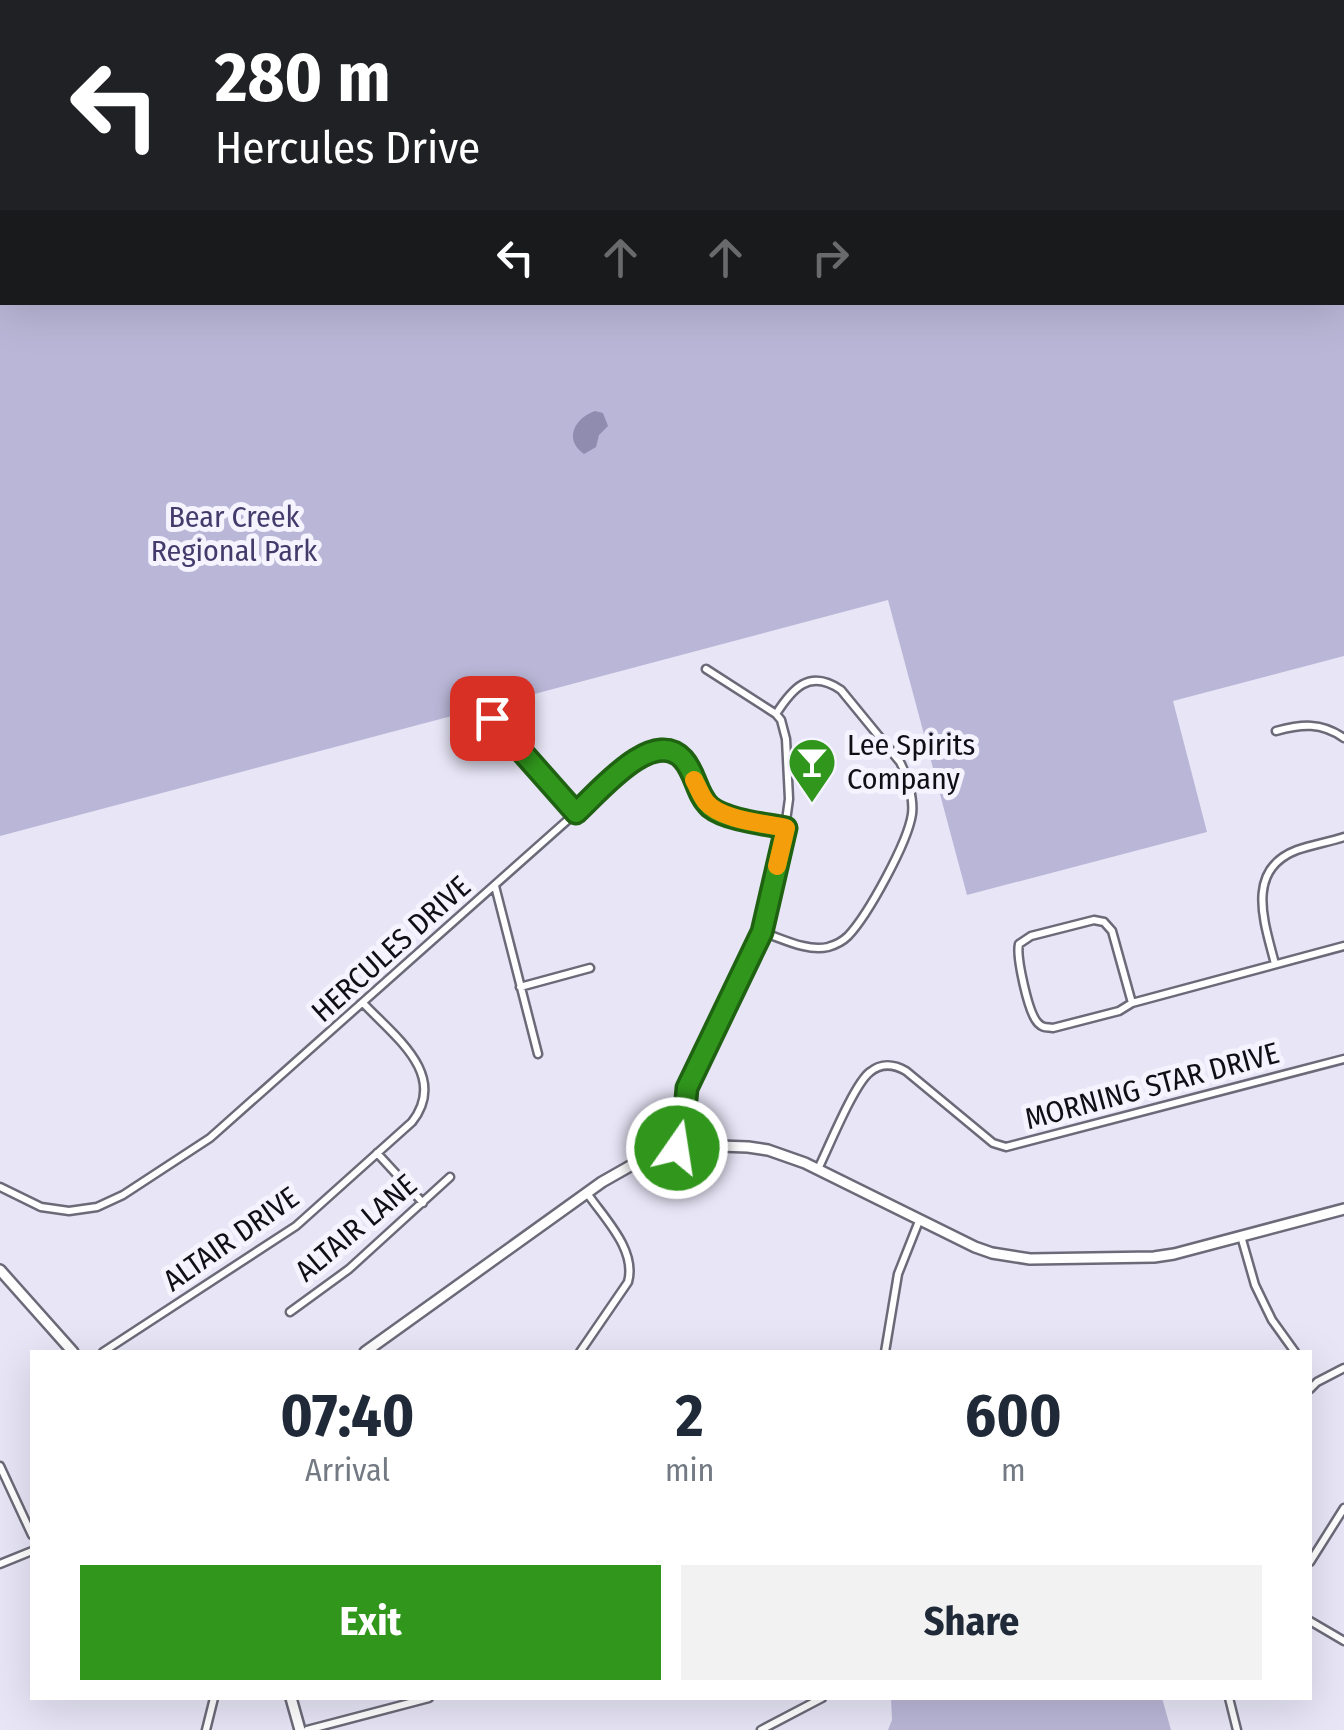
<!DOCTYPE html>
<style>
body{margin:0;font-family:"Fira Sans Condensed",sans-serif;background:#f2f2f3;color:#1f2937;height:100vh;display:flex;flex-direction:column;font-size:38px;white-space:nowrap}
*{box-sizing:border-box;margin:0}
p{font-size:32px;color:#747a83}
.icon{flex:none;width:55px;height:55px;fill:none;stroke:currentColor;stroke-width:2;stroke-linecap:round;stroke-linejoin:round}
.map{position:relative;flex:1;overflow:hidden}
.sheet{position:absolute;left:30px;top:1350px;width:1282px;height:350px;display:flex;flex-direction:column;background:#fff;border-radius:0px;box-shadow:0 10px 40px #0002}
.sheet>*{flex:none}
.guide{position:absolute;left:0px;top:0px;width:1345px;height:305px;box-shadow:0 10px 40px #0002;background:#202124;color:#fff;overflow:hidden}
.pin{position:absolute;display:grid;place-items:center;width:85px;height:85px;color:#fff;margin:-42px;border-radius:20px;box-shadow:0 5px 15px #0006}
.me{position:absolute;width:110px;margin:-55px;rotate:13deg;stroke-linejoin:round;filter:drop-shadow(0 0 8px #0008)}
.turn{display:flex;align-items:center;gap:35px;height:210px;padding:0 50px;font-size:45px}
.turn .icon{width:130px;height:130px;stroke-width:2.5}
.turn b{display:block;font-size:70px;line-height:85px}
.lanes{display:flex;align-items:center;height:95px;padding:0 50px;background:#0003;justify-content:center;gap:50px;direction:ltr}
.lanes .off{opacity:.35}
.eta{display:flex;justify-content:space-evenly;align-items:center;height:170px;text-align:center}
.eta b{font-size:60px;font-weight:700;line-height:70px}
.cta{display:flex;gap:20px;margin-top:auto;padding:20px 50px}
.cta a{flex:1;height:115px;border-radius:0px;background:#30961c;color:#fff;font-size:40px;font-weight:700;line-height:115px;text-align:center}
.cta a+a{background:#f2f2f3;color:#1f2937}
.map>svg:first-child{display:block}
.green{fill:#bab6d7}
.water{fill:#908caf}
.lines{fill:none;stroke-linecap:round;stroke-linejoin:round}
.stream{stroke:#908caf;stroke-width:2.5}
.street-casing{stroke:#6b6a78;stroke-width:11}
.secondary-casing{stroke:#6b6a78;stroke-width:14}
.street{stroke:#fff;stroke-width:6}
.secondary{stroke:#fff;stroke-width:9}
.route-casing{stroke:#1f6212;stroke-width:25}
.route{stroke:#30961c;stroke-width:18}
.slow{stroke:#f59e0b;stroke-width:18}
.labels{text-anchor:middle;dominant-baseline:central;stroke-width:10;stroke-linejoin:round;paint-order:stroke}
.park-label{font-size:30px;fill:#443b6c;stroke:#f4f3fe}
.poi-label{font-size:30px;fill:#100f15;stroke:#f4f3fe;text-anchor:start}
.street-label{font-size:30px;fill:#100f15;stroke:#f4f3fe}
</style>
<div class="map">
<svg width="1344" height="1730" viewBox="0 0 1344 1730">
<rect width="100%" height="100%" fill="#e7e5f6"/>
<path class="green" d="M 0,0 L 569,0 L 570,2 L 2,2 L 2,302 L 1342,302 L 1344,233 L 1344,656 L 1173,701 L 1207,832 L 967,895 L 888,600 L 0,836 Z
M 891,1698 L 1162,1698 L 1171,1730 L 888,1730 L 892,1720 Z"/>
<path class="water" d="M 595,411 L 603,413 L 608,426 L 599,435 L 596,447 L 584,454 C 563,439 575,418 595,411 Z"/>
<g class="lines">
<path class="stream" d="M 71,2 L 74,2
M 1340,2 L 1340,0
M 0,12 L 2,12
M 1342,35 L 1344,41
M 1342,246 L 1344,245"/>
<g class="street-casing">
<path id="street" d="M 301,0 L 307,2
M 436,2 L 447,0
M 492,718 L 576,813
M 1276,731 C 1302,724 1321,722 1344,738
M 495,886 L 538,1054
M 1094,920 L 1104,922 L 1112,931 L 1132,1003 L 1119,1011 L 1053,1028 C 1045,1027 1043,1028 1038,1023 C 1028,1013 1016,956 1019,944 L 1031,936 Z
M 762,932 C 781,938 807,952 828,947 C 835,945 843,941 848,936 C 868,915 908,842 912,814 C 914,798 907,775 900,762 L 841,690 C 809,668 792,689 776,714
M 1275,964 C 1265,924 1244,870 1297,850 C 1312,845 1328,842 1344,837
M 520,987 L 590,968
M 1132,1003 L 1344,946
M 691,1145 L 685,1110 L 687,1088 L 740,982 L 759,939 L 766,916 L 785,828 L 789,799 L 786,739 L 781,720 L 776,714 L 706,669
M 377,1153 L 423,1203
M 818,1169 C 828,1149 854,1084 870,1072 C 881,1063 894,1064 906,1071 L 993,1143 L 1006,1147 L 1344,1059
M 0,1187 L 41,1207 L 69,1211 L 97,1207 L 123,1195 L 210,1138 L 642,754 L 652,750 L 673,751 C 690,763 693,781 703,798 C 716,820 762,823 785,828
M 1241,1236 L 1255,1285 L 1272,1320 L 1295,1352
M 290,1312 L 349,1269 L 450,1177
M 103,1352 L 296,1226 L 412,1122 C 449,1075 394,1036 364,1004
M 580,1352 L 628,1282 C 637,1250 604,1218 587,1193
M 885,1352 L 898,1274 L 919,1221
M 1310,1389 L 1317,1382 L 1344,1368
M 0,1466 L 32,1535
M 1310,1562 L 1344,1508
M 0,1564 L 32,1551
M 1310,1621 L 1344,1641
M 1229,1698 L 1237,1730
M 206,1730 L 214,1698
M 307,1730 L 429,1698
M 761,1730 L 822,1698"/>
</g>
<g class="secondary-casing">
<path id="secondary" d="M 0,1270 L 73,1352
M 365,1352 L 602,1182 L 639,1161 L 677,1148 L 691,1145 L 748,1147 L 768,1150 L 805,1163 L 975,1247 L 992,1253 L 1030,1259 L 1154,1257 L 1174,1254 L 1344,1209
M 291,1698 L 300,1730"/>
</g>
<use href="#street" class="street"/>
<use href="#secondary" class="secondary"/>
</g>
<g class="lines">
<g class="route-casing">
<path id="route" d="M 492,718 L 576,813 C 598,793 653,726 683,759 C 696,773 696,794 710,807 C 726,820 765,824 786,828 L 762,932 L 687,1088 L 685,1110 L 691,1145 L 677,1148"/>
</g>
<use href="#route" class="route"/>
<path class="slow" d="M 694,780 C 698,787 701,796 706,802 C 721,820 763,823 786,828 L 777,866"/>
</g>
<defs>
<g id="bar-pin" transform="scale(2.5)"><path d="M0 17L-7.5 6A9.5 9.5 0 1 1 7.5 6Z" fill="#30961c" stroke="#f4f3fe"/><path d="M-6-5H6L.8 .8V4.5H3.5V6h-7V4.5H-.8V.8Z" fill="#fff"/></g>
</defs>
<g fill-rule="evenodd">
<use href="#bar-pin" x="812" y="762"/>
</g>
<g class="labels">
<g class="park-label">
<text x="234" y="517">Bear Creek<tspan x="234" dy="34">Regional Park</tspan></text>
</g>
<g class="poi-label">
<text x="847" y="745">Lee Spirits<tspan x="847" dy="34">Company</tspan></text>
</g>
<g class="street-label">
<text transform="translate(391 949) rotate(-42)">HERCULES DRIVE</text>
<text transform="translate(1152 1086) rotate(-15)">MORNING STAR DRIVE</text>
<text transform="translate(356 1228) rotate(-40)">ALTAIR LANE</text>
<text transform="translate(231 1239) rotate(-35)">ALTAIR DRIVE</text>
</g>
</g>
</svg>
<div class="pin" style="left:492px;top:718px;background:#d93025"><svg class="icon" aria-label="arrive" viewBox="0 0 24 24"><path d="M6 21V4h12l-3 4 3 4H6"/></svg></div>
<svg class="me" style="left:677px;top:1148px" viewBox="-20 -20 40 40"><circle r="17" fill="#30961c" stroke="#fff" stroke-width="3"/><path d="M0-11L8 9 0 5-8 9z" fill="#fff"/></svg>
<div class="guide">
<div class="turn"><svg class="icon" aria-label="left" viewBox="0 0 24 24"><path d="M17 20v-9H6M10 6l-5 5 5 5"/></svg><div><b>280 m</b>Hercules Drive</div></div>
<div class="lanes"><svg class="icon" aria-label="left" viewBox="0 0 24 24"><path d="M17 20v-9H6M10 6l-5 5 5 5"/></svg><svg class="icon off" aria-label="ahead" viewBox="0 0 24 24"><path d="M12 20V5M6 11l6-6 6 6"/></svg><svg class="icon off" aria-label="ahead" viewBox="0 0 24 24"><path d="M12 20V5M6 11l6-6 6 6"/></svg><svg class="icon off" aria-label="right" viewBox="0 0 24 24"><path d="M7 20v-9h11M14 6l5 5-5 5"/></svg></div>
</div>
<section class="sheet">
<div class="eta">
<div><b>07:40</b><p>Arrival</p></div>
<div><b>2</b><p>min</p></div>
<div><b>600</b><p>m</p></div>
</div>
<div class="cta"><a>Exit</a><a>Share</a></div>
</section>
</div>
